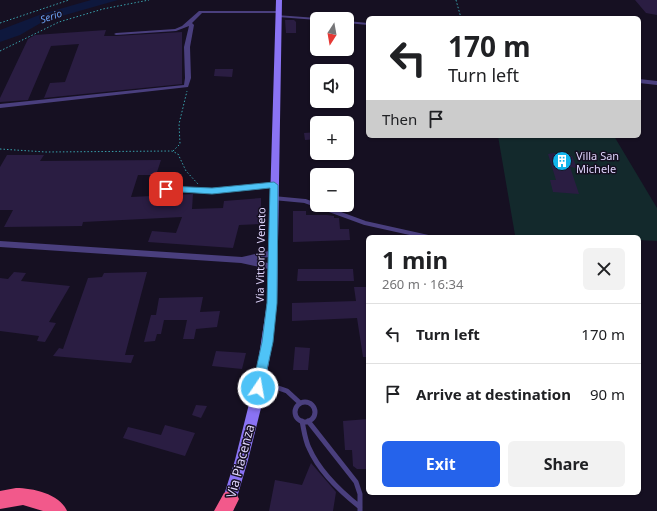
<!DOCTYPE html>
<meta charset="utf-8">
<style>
body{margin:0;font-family:"Noto Sans",sans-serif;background:#f2f2f2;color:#202124;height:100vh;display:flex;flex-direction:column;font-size:15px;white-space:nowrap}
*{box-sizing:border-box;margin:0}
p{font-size:13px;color:#757577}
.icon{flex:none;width:22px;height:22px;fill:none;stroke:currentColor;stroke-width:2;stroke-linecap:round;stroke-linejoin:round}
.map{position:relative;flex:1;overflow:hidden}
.drawer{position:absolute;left:366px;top:235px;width:275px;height:260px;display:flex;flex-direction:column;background:#fff;border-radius:6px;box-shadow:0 1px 3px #0004}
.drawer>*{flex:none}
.top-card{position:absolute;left:366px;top:16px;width:275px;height:122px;border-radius:6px;box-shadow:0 1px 3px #0004;background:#fff;color:#202124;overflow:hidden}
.needle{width:26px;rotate:191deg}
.controls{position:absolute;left:310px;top:12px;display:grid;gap:8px}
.controls a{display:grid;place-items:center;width:44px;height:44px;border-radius:6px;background:#fff;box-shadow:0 1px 3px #0004;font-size:20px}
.pin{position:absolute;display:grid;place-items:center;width:34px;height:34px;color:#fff;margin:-17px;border-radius:8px;box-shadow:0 2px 6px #0006}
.me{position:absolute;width:44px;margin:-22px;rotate:12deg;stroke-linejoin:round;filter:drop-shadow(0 0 3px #0008)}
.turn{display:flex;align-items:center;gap:14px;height:84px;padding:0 16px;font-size:18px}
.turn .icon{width:52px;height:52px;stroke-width:2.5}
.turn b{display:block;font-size:28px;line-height:34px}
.then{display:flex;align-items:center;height:38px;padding:0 16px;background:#0003;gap:8px;font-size:15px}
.round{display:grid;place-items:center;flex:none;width:42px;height:42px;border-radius:6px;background:#f2f2f2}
.summary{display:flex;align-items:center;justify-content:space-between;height:68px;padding:0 16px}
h1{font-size:24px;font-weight:700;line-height:30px}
.primary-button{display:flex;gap:8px;margin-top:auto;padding:8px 16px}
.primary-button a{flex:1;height:46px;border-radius:6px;background:#2563eb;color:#fff;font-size:16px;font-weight:700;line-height:46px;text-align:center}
.primary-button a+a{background:#f2f2f2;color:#202124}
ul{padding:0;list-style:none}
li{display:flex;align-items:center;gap:12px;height:60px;padding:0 16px;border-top:1px solid #e0e0e0}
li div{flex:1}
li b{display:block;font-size:15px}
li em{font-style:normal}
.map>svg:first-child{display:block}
.green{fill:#13292c}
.water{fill:#0e183d}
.building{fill:#2a1d42}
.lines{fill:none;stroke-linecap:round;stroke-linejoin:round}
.path{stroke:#38a1ac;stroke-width:1;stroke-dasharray:1.5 2;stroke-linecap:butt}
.lane-far1{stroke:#4a3f7e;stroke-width:4}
.lane{stroke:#4a3f7e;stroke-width:5}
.street{fill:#4a3f7e;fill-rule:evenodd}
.secondary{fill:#8a73f4;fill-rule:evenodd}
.highway{fill:#f2598b;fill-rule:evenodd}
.route{fill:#4fc3f7;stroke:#337fa1}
.labels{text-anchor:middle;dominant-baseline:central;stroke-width:3;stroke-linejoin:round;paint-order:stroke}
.far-water-label{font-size:10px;font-style:italic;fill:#6ba0f3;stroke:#161022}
.poi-label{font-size:11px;fill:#dfd5fc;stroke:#161022;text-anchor:start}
.street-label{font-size:11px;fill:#dfd5fc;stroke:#161022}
.near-street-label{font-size:13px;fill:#dfd5fc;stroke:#161022}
</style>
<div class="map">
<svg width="657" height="511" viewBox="0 0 657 511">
<rect width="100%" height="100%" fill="#161022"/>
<path class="green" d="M 498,136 L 614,136 L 657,208 L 657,241 L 639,240 L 639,237 L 515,235 Z"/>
<path class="water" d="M 91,0 L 118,0 L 44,21 L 20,35 L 0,42 L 0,30 L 42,14 Z"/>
<path class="building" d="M 635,0 L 657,0 L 657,15 L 646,13 Z
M 285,20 L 294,20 L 296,22 L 296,33 L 286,33 Z
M 106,30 L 104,36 L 116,36 L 182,32 L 182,84 L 44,98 L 50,83 L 65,82 L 79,44 L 51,46 L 28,100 L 0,102 L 0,98 L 28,39 L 35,35 Z
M 215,69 L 233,69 L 232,77 L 214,76 Z
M 317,132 L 317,139 L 305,140 L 304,133 Z
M 554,153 L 572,156 L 577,168 L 570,167 L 579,194 L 553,192 L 550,180 L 556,180 L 548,154 Z
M 7,155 L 44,155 L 40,161 L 161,160 L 156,175 L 138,175 L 131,197 L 193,194 L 192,209 L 223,208 L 224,201 L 261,198 L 261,224 L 239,225 L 233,248 L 148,242 L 152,231 L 176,233 L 182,217 L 83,222 L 82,226 L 4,227 L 13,210 L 0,210 L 0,167 Z
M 293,211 L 306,211 L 306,215 L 327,215 L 334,216 L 334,218 L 339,218 L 340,229 L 349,229 L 350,240 L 293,242 Z
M 298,269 L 353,269 L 354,281 L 297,281 Z
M 14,272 L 26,273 L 21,281 L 70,286 L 49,322 L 56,323 L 45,342 L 37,341 L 39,336 L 0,331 L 0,278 L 8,279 Z
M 147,272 L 125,355 L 134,355 L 131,363 L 53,356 L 59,348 L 63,349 L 88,278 L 102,277 L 104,273 Z
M 354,287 L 368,287 L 368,357 L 363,357 L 357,318 L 292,321 L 292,303 L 356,301 Z
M 203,297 L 200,312 L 220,311 L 217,327 L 196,329 L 194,339 L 183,339 L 187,320 L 164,320 L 161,334 L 157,334 L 155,341 L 144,342 L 151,315 L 156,315 L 159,298 Z
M 295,347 L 310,348 L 308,370 L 293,370 Z
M 216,351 L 246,353 L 242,369 L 212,366 Z
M 196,405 L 207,406 L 201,418 L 192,415 Z
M 368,419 L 368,469 L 357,469 L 353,466 L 352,450 L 345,450 L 343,421 Z
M 165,425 L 195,433 L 185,456 L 123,438 L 128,427 L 161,435 Z
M 311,463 L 336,492 L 333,511 L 269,511 L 275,480 L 302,485 Z"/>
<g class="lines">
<path class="path" d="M 456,0 L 461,18
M 0,23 L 69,0
M 0,51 L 59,22 L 103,9 L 149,0
M 0,149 L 46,152 L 172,151 L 178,154 L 186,171 L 198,184
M 173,151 L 180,144 L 179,124 L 187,91"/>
<path class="lane-far1" d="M 273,198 L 305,201 L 365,223 L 428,237"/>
<path class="lane" d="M 261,382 L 287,391 L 300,403
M295 412a10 10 0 1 1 20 0a10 10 0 1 1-20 0Z
M 302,421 C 304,430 305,440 309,448 C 319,471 341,492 360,507
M 308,421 L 356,482 L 360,494 L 360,511"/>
<path class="street" d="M 199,11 L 279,11 L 281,12 L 279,13 L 202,13 L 192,23 L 194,25 L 190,47 L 191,78 L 188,87 L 0,108 L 0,104 L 184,85 L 185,78 L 184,47 L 189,26 L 176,31 L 116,35 L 114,34 L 116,33 L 175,29 L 182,26 Z
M 276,15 L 317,18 L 319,19 L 317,19 L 317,20 L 278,17 L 276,16 Z
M 347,21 L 368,23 L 368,25 L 347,23 Z
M 639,79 L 657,81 L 657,85 L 639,83 Z
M 274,183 L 276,183 L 278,185 L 276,187 L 212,193 L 157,189 L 153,187 L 157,185 L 212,189 Z
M 0,241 L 242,257 L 273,250 L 276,251 L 277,253 L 276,255 L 256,260 L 276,265 L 277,267 L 276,269 L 273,270 L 241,263 L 0,247 Z"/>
<path class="secondary" d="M 276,0 L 282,0 L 277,303 L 270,356 L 261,408 L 248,460 L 233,511 L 219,511 L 235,460 L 248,408 L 259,356 L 267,303 Z"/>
<path class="highway" d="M 16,488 C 33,488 60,494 67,511 L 43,511 L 23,505 L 0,509 L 0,491 Z
M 230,490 L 236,493 L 239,499 L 233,511 L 214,511 L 224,493 Z"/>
</g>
<path class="route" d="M 274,182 L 278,185 L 277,303 L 273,342 L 263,388 L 262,392 L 258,394 L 254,392 L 252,388 L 262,342 L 267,303 L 270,188 L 212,194 L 166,191 L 162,189 L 166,186 L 212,188 Z"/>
<defs>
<g id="building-disc" transform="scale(1)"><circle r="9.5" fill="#12b4ea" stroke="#161022"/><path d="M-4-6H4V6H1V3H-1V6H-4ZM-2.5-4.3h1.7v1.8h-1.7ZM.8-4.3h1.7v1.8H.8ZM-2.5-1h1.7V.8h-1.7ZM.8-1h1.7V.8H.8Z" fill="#fff"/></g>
</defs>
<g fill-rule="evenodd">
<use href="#building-disc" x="562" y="161"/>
</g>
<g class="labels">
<g class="far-water-label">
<text transform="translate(51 16) rotate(-19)">Serio</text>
</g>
<g class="poi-label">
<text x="576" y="155">Villa San<tspan x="576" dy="13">Michele</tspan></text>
</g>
<g class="street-label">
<text transform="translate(260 255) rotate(-89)">Via Vittorio Veneto</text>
</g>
<g class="near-street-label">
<text transform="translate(240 461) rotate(-75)">Via Piacenza</text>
</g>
</g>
</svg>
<div class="controls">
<a><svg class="needle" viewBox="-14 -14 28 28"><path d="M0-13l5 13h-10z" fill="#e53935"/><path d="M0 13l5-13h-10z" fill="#757577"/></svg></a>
<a><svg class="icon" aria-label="sound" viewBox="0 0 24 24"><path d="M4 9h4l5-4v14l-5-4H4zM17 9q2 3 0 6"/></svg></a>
<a>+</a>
<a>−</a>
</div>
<div class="pin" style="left:166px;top:189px;background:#d93025"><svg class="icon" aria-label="arrive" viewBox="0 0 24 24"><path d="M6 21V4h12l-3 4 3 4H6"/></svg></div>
<svg class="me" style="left:258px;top:388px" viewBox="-20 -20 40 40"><circle r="17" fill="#4fc3f7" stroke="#fff" stroke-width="3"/><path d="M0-11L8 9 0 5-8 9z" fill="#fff"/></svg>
<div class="top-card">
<div class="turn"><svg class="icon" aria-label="left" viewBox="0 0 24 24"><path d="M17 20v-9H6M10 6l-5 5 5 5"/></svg><div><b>170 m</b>Turn left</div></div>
<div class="then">Then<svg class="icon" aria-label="arrive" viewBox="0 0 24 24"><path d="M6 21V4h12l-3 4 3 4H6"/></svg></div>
</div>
<section class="drawer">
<div class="summary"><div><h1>1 min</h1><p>260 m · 16:34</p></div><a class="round"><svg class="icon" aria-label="close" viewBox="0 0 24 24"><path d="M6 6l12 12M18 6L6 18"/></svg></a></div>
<ul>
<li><svg class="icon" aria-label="left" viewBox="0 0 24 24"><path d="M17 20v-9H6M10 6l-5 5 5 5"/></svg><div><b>Turn left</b></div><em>170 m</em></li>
<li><svg class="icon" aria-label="arrive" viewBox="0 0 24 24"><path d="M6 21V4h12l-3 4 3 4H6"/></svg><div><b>Arrive at destination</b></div><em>90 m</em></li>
</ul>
<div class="primary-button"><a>Exit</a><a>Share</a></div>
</section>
</div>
